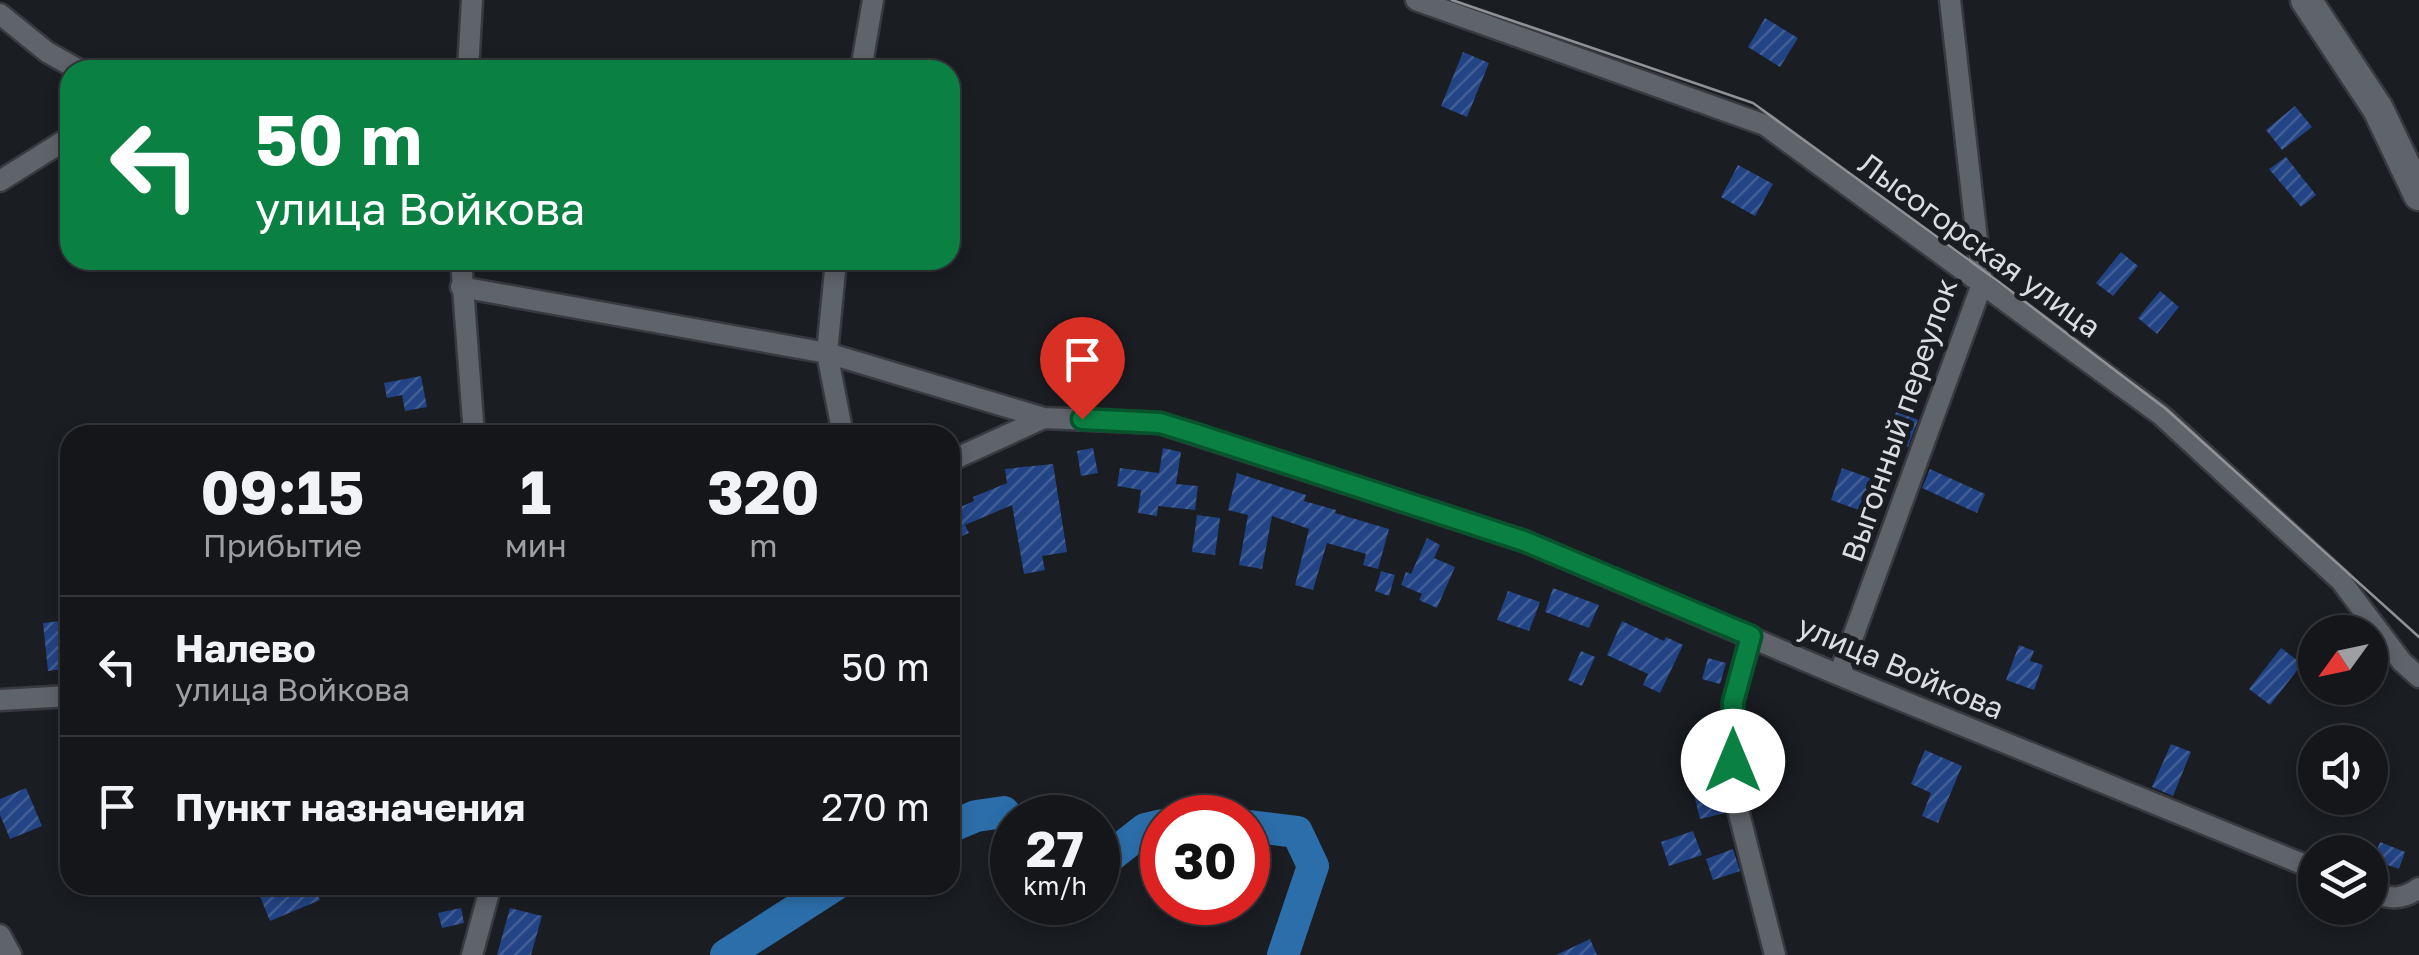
<!DOCTYPE html>
<html lang="ru">
<meta charset="utf-8">
<style>
body{margin:0;font-family:"Golos Text",sans-serif;background:#212327;color:#f1f3f6;height:100vh;display:flex;flex-direction:column;font-size:38px;white-space:nowrap}
*{box-sizing:border-box;margin:0}
p{font-size:32px;color:#9d9fa2}
.icon{flex:none;width:55px;height:55px;fill:none;stroke:currentColor;stroke-width:2;stroke-linecap:round;stroke-linejoin:round}
.map{position:relative;flex:1;overflow:hidden}
.side{position:absolute;left:60px;top:425px;width:900px;height:470px;display:flex;flex-direction:column;background:#14161a;border-radius:30px;box-shadow:0 5px 15px #0003,0 0 0 2px #333539}
.side>*{flex:none}
.hud{position:absolute;left:60px;top:60px;width:900px;height:210px;border-radius:30px;box-shadow:0 5px 15px #0003,0 0 0 2px #333539;background:#0b8043;color:#fff;overflow:hidden}
.needle{width:65px;rotate:237deg}
.tools{position:absolute;left:2298px;top:615px;display:grid;gap:20px}
.tools a{display:grid;place-items:center;width:90px;height:90px;border-radius:50%;background:#14161a;box-shadow:0 5px 15px #0003,0 0 0 2px #333539;font-size:50px}
.speed{position:absolute;left:990px;top:795px;display:flex;gap:20px;font-size:50px;font-weight:700;text-align:center}
.speed>*{display:grid;place-content:center;width:130px;height:130px;border-radius:50%;background:#14161a;box-shadow:0 5px 15px #0003,0 0 0 2px #333539;line-height:1}
.speed small{font-size:25px;font-weight:400}
.speed .limit{border:15px solid #d22;background:#fff;color:#111}
.pin{position:absolute;display:grid;place-items:center;width:85px;height:85px;color:#fff;margin:-102px -42px;border-radius:50% 50% 50% 0;rotate:-45deg;box-shadow:0 0 10px #0007}
.pin .icon{rotate:45deg}
.me{position:absolute;width:110px;margin:-55px;rotate:0deg;stroke-linejoin:round;filter:drop-shadow(0 0 8px #0008)}
.turn{display:flex;align-items:center;gap:35px;height:210px;padding:0 30px;font-size:45px}
.turn .icon{width:130px;height:130px;stroke-width:2.5}
.turn b{display:block;font-size:70px;line-height:85px}
.eta{display:flex;justify-content:space-evenly;align-items:center;height:170px;text-align:center}
.eta b{font-size:60px;font-weight:700;line-height:70px}
ul{padding:0;list-style:none}
li{display:flex;align-items:center;gap:30px;height:140px;padding:0 30px;border-top:2px solid #333539}
li div{flex:1}
li b{display:block;font-size:38px}
li em{font-style:normal}
.map>svg:first-child{display:block}
.lines{fill:none;stroke-linecap:round;stroke-linejoin:round}
.river{stroke:#2c6eaa;stroke-width:32}
.building{fill:url(#building-hatch)}
.minor-casing{stroke:#383a3f;stroke-width:25}
.secondary-casing{stroke:#383a3f;stroke-width:35}
.minor{stroke:#5f636a;stroke-width:20}
.secondary{stroke:#5f636a;stroke-width:30}
.tram{stroke:#909296;stroke-width:2.5}
.route-casing{stroke:#07532c;stroke-width:25}
.route{stroke:#0b8043;stroke-width:18}
.labels{text-anchor:middle;dominant-baseline:central;stroke-width:10;stroke-linejoin:round;paint-order:stroke}
.street-label{font-size:30px;fill:#dbdde1;stroke:#1a1d22}
</style>
<div class="map">
<svg width="2419" height="955" viewBox="0 0 2419 955">
<defs>
<pattern id="building-hatch" width="6" height="6" patternUnits="userSpaceOnUse" patternTransform="scale(2.5)"><rect width="6" height="6" fill="#224384"/><path d="M-1 1l2-2M0 6l6-6M5 7l2-2" fill="none" stroke="#425e95"/></pattern>
</defs>
<rect width="100%" height="100%" fill="#1a1d22"/>
<g class="lines">
<path class="river" d="M 1248,826 L 1297,832 L 1313,866 L 1283,955
M 950,827 L 976,816 L 1004,812 L 1012,826
M 1098,866 L 1145,829 L 1162,825
M 726,955 L 835,885"/>
</g>
<path class="building" d="M 1765,18 L 1798,38 L 1780,67 L 1748,47 Z
M 1463,52 L 1489,63 L 1467,117 L 1441,106 Z
M 2295,106 L 2312,127 L 2282,150 L 2266,130 Z
M 2286,157 L 2316,195 L 2301,207 L 2269,169 Z
M 1738,165 L 1773,184 L 1755,216 L 1721,197 Z
M 2121,252 L 2138,266 L 2113,296 L 2096,283 Z
M 2160,291 L 2179,307 L 2157,334 L 2138,318 Z
M 421,376 L 427,407 L 405,411 L 402,395 L 387,398 L 384,383 Z
M 1897,410 L 1918,420 L 1908,447 L 1885,436 Z
M 1093,448 L 1098,473 L 1081,476 L 1077,451 Z
M 1163,448 L 1181,452 L 1176,484 L 1198,486 L 1195,510 L 1158,506 L 1157,516 L 1138,513 L 1141,490 L 1117,486 L 1120,468 L 1159,473 Z
M 1053,464 L 1067,552 L 1042,556 L 1045,570 L 1024,574 L 1012,505 L 965,525 L 969,533 L 950,541 L 950,491 L 958,508 L 974,501 L 973,497 L 1007,483 L 1005,469 Z
M 1842,468 L 1878,481 L 1867,513 L 1831,500 Z
M 1930,469 L 1985,494 L 1977,513 L 1922,488 Z
M 1237,473 L 1306,495 L 1304,501 L 1336,510 L 1335,513 L 1389,529 L 1378,569 L 1363,565 L 1366,554 L 1327,543 L 1313,590 L 1295,585 L 1309,529 L 1272,516 L 1262,569 L 1239,565 L 1248,515 L 1228,510 Z
M 1197,515 L 1220,518 L 1215,555 L 1192,552 Z
M 1427,538 L 1440,545 L 1434,558 L 1455,567 L 1437,608 L 1419,600 L 1422,594 L 1401,585 L 1406,572 L 1411,574 Z
M 1381,571 L 1395,575 L 1389,596 L 1375,591 Z
M 1553,588 L 1599,605 L 1589,628 L 1545,612 Z
M 1508,591 L 1540,602 L 1529,631 L 1497,620 Z
M 70,620 L 70,668 L 48,671 L 43,623 Z
M 1622,621 L 1664,641 L 1666,637 L 1683,645 L 1660,693 L 1643,685 L 1648,674 L 1607,655 Z
M 2019,645 L 2034,651 L 2030,661 L 2043,665 L 2034,690 L 2006,680 Z
M 2281,648 L 2302,664 L 2270,705 L 2249,689 Z
M 1581,651 L 1595,657 L 1582,686 L 1568,680 Z
M 1708,658 L 1726,663 L 1720,684 L 1702,679 Z
M 2171,744 L 2191,752 L 2173,796 L 2152,787 Z
M 1695,745 L 1718,745 L 1719,790 L 1725,813 L 1700,819 L 1689,775 L 1696,773 Z
M 1925,750 L 1962,766 L 1938,823 L 1922,816 L 1931,793 L 1911,784 Z
M 26,788 L 42,826 L 10,839 L 0,815 L 0,799 Z
M 1693,831 L 1702,855 L 1669,866 L 1661,842 Z
M 2380,842 L 2405,852 L 2399,869 L 2373,860 Z
M 1733,849 L 1740,871 L 1713,880 L 1706,859 Z
M 267,885 L 314,885 L 320,900 L 270,921 L 257,889 Z
M 461,908 L 464,923 L 442,928 L 438,913 Z
M 510,908 L 542,916 L 531,955 L 497,955 Z
M 1590,939 L 1597,955 L 1556,955 Z"/>
<g class="lines">
<g class="minor-casing">
<path id="minor" d="M 1416,0 L 1765,125 L 2161,415 L 2341,581 L 2402,662 L 2419,677
M 0,14 L 47,52 L 79,70
M 468,70 L 472,0
M 861,70 L 873,0
M 0,181 L 70,137
M 461,260 L 474,435
M 836,260 L 827,353 L 843,435
M 461,287 L 827,353 L 1044,418
M 950,461 L 1044,418 L 1160,423 L 1524,541 L 1839,675 L 2315,869
M 1751,636 L 1733,702 L 1733,790 L 1775,955
M 1839,675 L 1982,284 L 1950,0
M 0,700 L 70,696
M 2370,891 C 2389,899 2402,901 2419,888
M 0,935 L 11,955
M 472,955 L 491,885"/>
</g>
<g class="secondary-casing">
<path id="secondary" d="M 2306,0 L 2378,109 L 2419,195"/>
</g>
<use href="#minor" class="minor"/>
<use href="#secondary" class="secondary"/>
<path class="tram" d="M 1452,0 L 1753,103 L 1999,282 L 2166,409 L 2419,637"/>
</g>
<g class="lines">
<g class="route-casing">
<path id="route" d="M 1082,419 L 1160,423 L 1196,434 L 1524,541 L 1751,636 L 1733,702 L 1733,761"/>
</g>
<use href="#route" class="route"/>
</g>
<g class="labels">
<g class="street-label">
<text transform="translate(1980 245) rotate(36)">Лысогорская улица</text>
<text transform="translate(1899 420) rotate(-71)">Выгонный переулок</text>
<text transform="translate(1901 667) rotate(23)">улица Войкова</text>
</g>
</g>
</svg>
<div class="tools">
<a><svg class="needle" viewBox="-14 -14 28 28"><path d="M0-13l5 13h-10z" fill="#e53935"/><path d="M0 13l5-13h-10z" fill="#9d9fa2"/></svg></a>
<a><svg class="icon" aria-label="sound" viewBox="0 0 24 24"><path d="M4 9h4l5-4v14l-5-4H4zM17 9q2 3 0 6"/></svg></a>
<a><svg class="icon" aria-label="layers" viewBox="0 0 24 24"><path d="M12 4l9 5-9 5-9-5zM3 14l9 5 9-5"/></svg></a>
</div>
<div class="speed"><div>27<small>km/h</small></div><div class="limit">30</div></div>
<div class="pin" style="left:1082px;top:419px;background:#d93025"><svg class="icon" aria-label="arrive" viewBox="0 0 24 24"><path d="M6 21V4h12l-3 4 3 4H6"/></svg></div>
<svg class="me" style="left:1733px;top:761px" viewBox="-20 -20 40 40"><circle r="19" fill="#fff"/><path d="M0-13L10 11 0 6-10 11z" fill="#0b8043"/></svg>
<div class="hud">
<div class="turn"><svg class="icon" aria-label="left" viewBox="0 0 24 24"><path d="M17 20v-9H6M10 6l-5 5 5 5"/></svg><div><b>50 m</b>улица Войкова</div></div>
</div>
<section class="side">
<div class="eta">
<div><b>09:15</b><p>Прибытие</p></div>
<div><b>1</b><p>мин</p></div>
<div><b>320</b><p>m</p></div>
</div>
<ul>
<li><svg class="icon" aria-label="left" viewBox="0 0 24 24"><path d="M17 20v-9H6M10 6l-5 5 5 5"/></svg><div><b>Налево</b><p>улица Войкова</p></div><em>50 m</em></li>
<li><svg class="icon" aria-label="arrive" viewBox="0 0 24 24"><path d="M6 21V4h12l-3 4 3 4H6"/></svg><div><b>Пункт назначения</b></div><em>270 m</em></li>
</ul>
</section>
</div>
